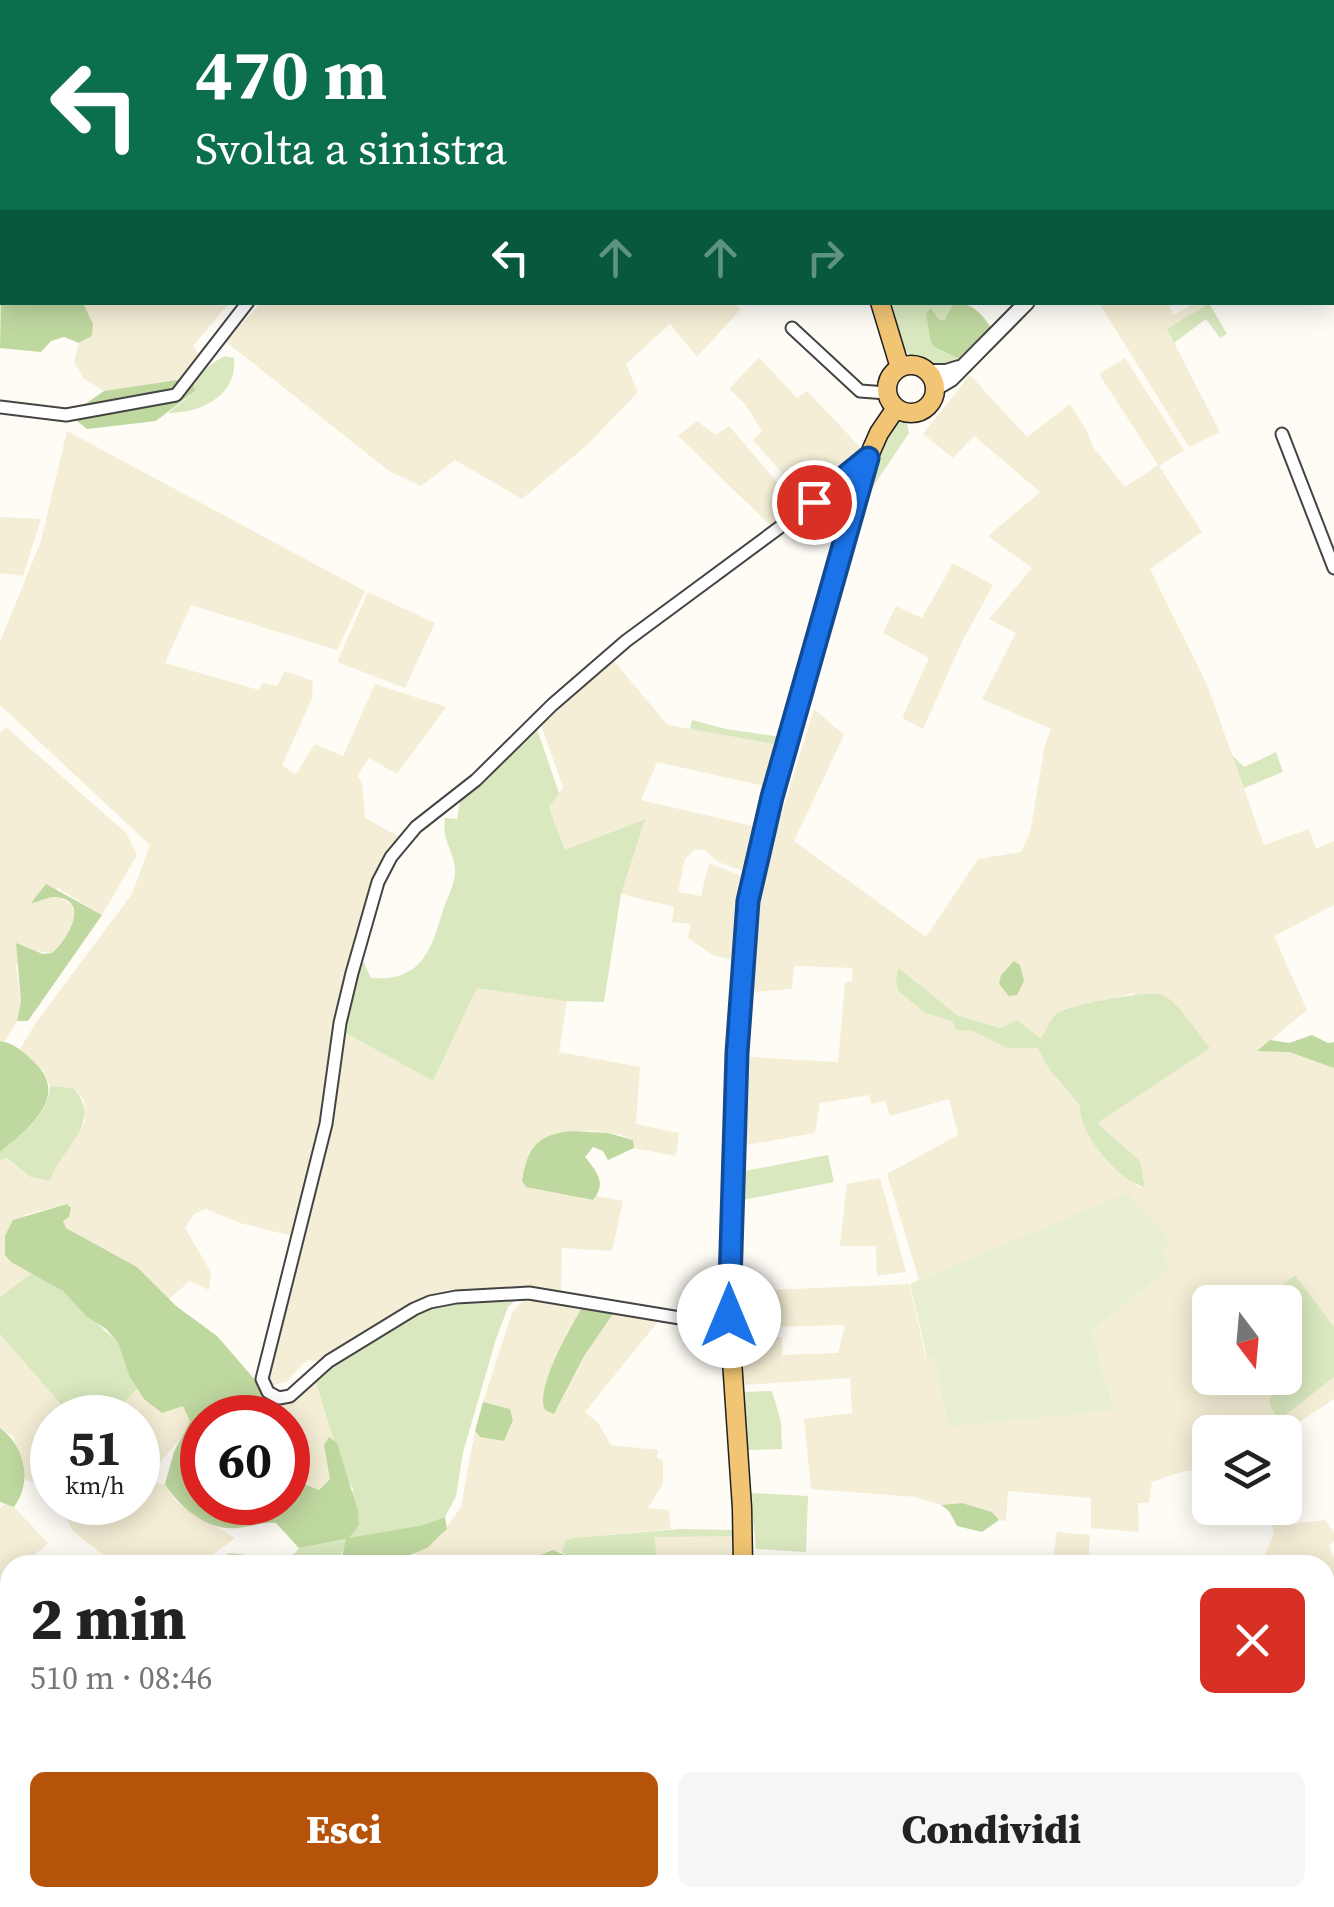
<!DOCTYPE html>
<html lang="it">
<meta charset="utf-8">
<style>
body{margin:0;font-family:"Source Serif 4",serif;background:#f6f6f6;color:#222;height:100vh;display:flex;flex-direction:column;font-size:38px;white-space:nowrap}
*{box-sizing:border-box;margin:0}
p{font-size:32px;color:#767676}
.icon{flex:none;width:55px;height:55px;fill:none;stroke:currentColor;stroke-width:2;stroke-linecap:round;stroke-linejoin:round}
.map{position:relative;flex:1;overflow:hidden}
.drawer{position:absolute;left:0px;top:1555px;width:1335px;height:352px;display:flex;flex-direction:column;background:#fff;border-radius:30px 30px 0 0;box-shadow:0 5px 25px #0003}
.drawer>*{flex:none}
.hud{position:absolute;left:0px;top:0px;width:1335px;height:305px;box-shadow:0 5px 25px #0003;background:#0b6e4f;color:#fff;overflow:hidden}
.needle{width:65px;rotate:164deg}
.buttons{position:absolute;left:1192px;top:1285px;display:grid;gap:20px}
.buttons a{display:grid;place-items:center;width:110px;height:110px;border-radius:15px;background:#fff;box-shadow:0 5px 25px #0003;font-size:50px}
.speed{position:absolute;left:30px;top:1395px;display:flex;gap:20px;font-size:50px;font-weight:700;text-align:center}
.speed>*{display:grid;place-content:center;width:130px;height:130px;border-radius:50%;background:#fff;box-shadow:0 5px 25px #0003;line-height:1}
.speed small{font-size:25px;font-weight:400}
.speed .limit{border:15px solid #d22;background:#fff;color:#111}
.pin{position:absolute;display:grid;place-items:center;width:85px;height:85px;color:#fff;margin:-42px;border:5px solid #fff;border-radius:50%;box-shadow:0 2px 10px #0007}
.me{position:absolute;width:110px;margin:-55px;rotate:0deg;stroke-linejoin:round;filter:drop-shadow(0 0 8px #0008)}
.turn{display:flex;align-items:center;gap:35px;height:210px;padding:0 30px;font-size:45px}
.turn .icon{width:130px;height:130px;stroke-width:2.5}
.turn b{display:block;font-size:70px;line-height:85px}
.lanes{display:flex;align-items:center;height:95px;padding:0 30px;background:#0003;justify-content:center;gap:50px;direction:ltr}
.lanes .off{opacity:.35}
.round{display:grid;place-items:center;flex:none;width:105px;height:105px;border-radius:15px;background:#f6f6f6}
.headline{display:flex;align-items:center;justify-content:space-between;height:170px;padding:0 30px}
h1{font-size:60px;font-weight:800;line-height:75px}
.action{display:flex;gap:20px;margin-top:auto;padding:20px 30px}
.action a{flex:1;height:115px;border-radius:15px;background:#b45309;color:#fff;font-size:40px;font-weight:800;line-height:115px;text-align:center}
.action a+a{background:#f6f6f6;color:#222}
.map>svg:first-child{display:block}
.farmland{fill:#f4eed6;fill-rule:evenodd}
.green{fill:#d9e8bf}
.forest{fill:#bfd89f}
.pitch{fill:#e8f0d1}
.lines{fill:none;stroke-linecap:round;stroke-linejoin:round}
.minor-casing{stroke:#444;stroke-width:15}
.tertiary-casing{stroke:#444;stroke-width:18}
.primary-casing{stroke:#222;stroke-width:21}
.minor{stroke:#fff;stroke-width:11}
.tertiary{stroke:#fff;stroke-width:14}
.primary{stroke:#f1c573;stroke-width:18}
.route-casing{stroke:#114b97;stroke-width:25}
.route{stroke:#1a73e8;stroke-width:18}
</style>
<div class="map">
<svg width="1334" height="1907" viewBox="0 0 1334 1907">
<rect width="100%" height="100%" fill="#fefcf5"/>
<path class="farmland" d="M 83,303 L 229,303 L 193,346 L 200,356 L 183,379 L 104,391 L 83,378 L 74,362 L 79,343 L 92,336 L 93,324 Z
M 735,303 L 741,309 L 697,357 L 670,324 L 626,364 L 638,392 L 586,446 L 522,499 L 455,460 L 421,486 L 389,471 L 225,341 L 261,303 Z
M 1099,303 L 1167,303 L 1174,315 L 1194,303 L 1208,303 L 1167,329 L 1220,432 L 1189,447 Z
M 759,357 L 797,398 L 807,391 L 862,449 L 857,467 L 808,503 L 753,440 L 762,431 L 745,404 L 729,389 Z
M 1125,358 L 1184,450 L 1159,466 L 1202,532 L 1150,569 L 1208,687 L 1264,845 L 1309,829 L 1316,849 L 1334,841 L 1334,905 L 1274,936 L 1307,1010 L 1259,1050 L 1289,1052 L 1334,1068 L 1334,1327 L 1295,1275 L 1260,1302 L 1210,1302 L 1210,1378 L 1285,1378 L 1285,1342 L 1302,1367 L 1269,1399 L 1279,1419 L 1334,1377 L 1334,1399 L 1285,1432 L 1210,1432 L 1210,1470 L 1184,1471 L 1152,1482 L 1149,1503 L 1138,1503 L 1139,1532 L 1091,1528 L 1091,1498 L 1008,1491 L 1006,1521 L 999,1520 L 992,1512 L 962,1503 L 941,1505 L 916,1497 L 811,1489 L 804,1419 L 852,1413 L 850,1378 L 744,1385 L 742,1338 L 782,1337 L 782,1355 L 838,1353 L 845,1325 L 770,1327 L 768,1290 L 909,1284 L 926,1358 L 934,1357 L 948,1427 L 1115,1409 L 1091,1331 L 1172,1267 L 1160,1251 L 1171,1243 L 1030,1235 L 919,1280 L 887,1174 L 958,1135 L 949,1099 L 890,1116 L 885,1101 L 871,1104 L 869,1095 L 820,1103 L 815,1133 L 746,1145 L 750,1057 L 838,1062 L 845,982 L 852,981 L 853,968 L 794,966 L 792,989 L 753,992 L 760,906 L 768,858 L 814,709 L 844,735 L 794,841 L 926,937 L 978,859 L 1021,852 L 1030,833 L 1045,745 L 1051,729 L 982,699 L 1016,633 L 989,619 L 1032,568 L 988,536 L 1040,492 L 974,436 L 953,458 L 923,434 L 970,375 L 1027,437 L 1070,404 L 1086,429 L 1093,447 L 1125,487 L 1158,465 L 1099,374 ZM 899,968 L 957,1015 L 1001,1028 L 1006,1024 L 1042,1039 L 1054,1014 L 1066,1008 L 1134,993 L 1097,1123 L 1140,1161 L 1145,1186 L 1139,1187 L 1109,1164 L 1100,1153 L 1083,1123 L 1080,1107 L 1049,1069 L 1038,1047 L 1007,1048 L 973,1031 L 958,1029 L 952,1021 L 925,1013 L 898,991 Z
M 697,421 L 716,435 L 729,426 L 798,507 L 772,527 L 678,436 Z
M 67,431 L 365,591 L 337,650 L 191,605 L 165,663 L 259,690 L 262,683 L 277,686 L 285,671 L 313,681 L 312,698 L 282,766 L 296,774 L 315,744 L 343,756 L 375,684 L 446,707 L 397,774 L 369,758 L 357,776 L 362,782 L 365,818 L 403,839 L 370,894 L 324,1120 L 296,1237 L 240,1223 L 206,1209 L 194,1214 L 185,1228 L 211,1272 L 209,1290 L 190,1281 L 169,1299 L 137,1267 L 66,1228 L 63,1221 L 67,1204 L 24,1215 L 11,1262 L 32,1273 L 0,1297 L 0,1160 L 6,1158 L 30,1177 L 49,1181 L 59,1160 L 85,1122 L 84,1100 L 73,1088 L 50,1086 L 43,1071 L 20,1049 L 37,1021 L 132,894 L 150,845 L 0,705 L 0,642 L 41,541 Z
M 0,517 L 41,519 L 23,576 L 0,573 Z
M 953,563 L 993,585 L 962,642 L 923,729 L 902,718 L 929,658 L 883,633 L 896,606 L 922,618 Z
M 368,592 L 435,623 L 405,688 L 337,662 Z
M 612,659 L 668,725 L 779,745 L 769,787 L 657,762 L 641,800 L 757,827 L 746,872 L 718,862 L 704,850 L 694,850 L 685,859 L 678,892 L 701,896 L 709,863 L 744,877 L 737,961 L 713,955 L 688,938 L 691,924 L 672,922 L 674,907 L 621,894 L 644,819 L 565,850 L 549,806 L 563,787 L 541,725 Z
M 6,727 L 126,833 L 137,855 L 102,915 L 58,888 L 39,902 L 48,897 L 60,898 L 71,904 L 75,915 L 72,929 L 52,953 L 30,950 L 16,965 L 21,1001 L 17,1021 L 5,1041 L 0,1041 L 0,733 Z
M 477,988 L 567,1001 L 559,1052 L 640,1067 L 636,1124 L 679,1133 L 676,1156 L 634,1148 L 633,1140 L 622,1135 L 593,1131 L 572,1131 L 530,1152 L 522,1181 L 540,1190 L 569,1193 L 583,1199 L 593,1200 L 596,1196 L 623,1201 L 612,1251 L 562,1248 L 561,1298 L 530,1291 L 374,1333 L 325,1362 L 307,1360 L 286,1382 L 270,1386 L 268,1377 L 342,1031 L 433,1081 Z
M 880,1178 L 906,1272 L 877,1276 L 876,1246 L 840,1246 L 847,1184 Z
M 526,1297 L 583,1306 L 566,1335 L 555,1413 L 584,1356 L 615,1311 L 660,1319 L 585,1412 L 598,1423 L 611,1445 L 658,1450 L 657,1457 L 663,1461 L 663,1484 L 648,1508 L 669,1510 L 671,1529 L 573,1538 L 565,1541 L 562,1552 L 552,1550 L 526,1560 L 509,1555 L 488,1565 L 443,1565 L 411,1552 L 427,1547 L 440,1537 L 461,1507 L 475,1431 L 480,1437 L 503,1441 L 509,1431 L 513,1420 L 510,1409 L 483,1402 L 512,1313 Z
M 0,1334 L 72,1417 L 52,1418 L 52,1495 L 47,1486 L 24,1479 L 24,1463 L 13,1437 L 0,1428 Z
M 315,1379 L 337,1443 L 329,1437 L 330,1479 L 319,1490 L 288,1477 L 288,1418 L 281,1417 L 281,1410 L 273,1402 L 284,1403 Z
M 137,1389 L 144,1399 L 171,1408 L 183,1405 L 190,1421 L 184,1434 L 144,1482 L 165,1484 L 176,1502 L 235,1538 L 199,1565 L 116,1565 L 74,1532 L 57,1503 L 138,1502 L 138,1418 L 109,1417 Z
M 5,1504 L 14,1507 L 48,1543 L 31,1558 L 35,1565 L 10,1565 L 10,1658 L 0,1656 L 0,1508 Z
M 1326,1520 L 1334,1533 L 1334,1541 L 1329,1546 L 1334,1558 L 1334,1713 L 1326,1736 L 1334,1739 L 1334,1907 L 1263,1907 L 1262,1898 L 1325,1898 L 1325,1565 L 1260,1565 L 1274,1534 L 1272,1522 L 1293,1524 Z
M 1057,1532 L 1090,1535 L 1088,1564 L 1052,1565 Z
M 662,1536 L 736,1536 L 736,1561 L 658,1565 L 653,1537 Z
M 10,1755 L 10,1873 L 0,1844 L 0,1795 L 4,1787 L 0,1788 L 0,1759 Z
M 19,1898 L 120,1898 L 118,1907 L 23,1907 Z
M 1003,1898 L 1122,1898 L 1127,1904 L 1136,1907 L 1007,1907 L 1009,1902 Z"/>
<path class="green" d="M 891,303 L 954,303 L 944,320 L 938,319 C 921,352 936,347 960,359 C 941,370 912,365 901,344 C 895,331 895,316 891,303 Z
M 1209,303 L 1227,334 L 1220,338 L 1206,319 L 1174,343 L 1167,329 Z
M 225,356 L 234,358 C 238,396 200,413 168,413 L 191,395 C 194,376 208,365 225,356 Z
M 893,419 L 907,424 L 909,433 L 864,500 L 881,435 Z
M 692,720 L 726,729 L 782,737 L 779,745 L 690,729 Z
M 537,729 L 559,793 L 549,807 L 565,850 L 645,819 L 621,894 L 604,1002 L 565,1001 L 477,988 L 433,1081 L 342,1031 L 361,957 L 371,978 C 421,982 431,951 443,910 C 447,899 455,884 455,872 C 456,854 441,841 445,818 L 457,819 L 460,802 Z
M 1276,752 L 1283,772 L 1244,788 L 1232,755 L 1244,767 Z
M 899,968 L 957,1015 L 1000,1028 L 1017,1020 L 1041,1039 C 1046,1031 1050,1018 1057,1013 C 1067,1005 1152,989 1163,995 C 1181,1005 1196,1032 1210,1048 L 1097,1123 L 1140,1161 L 1145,1187 C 1119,1182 1078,1133 1080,1106 L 1049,1069 L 1038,1048 L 1007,1048 L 973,1031 L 957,1030 L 952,1021 L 925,1013 L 898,991 L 896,978 Z
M 50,1086 L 73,1088 C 105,1122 61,1147 50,1181 L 30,1177 L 7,1158 L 0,1160 L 0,1152 C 21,1134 49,1116 50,1086 Z
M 828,1155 L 834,1182 L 743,1200 L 745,1171 Z
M 32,1273 L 63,1291 L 118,1343 L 130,1378 L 137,1389 L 109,1417 L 72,1417 L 0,1334 L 0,1297 Z
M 1295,1275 L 1334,1327 L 1334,1377 L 1279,1420 L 1271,1408 L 1269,1399 L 1302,1367 L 1285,1342 L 1285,1302 L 1260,1302 Z
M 519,1297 L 508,1307 L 496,1339 L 463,1452 L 456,1496 L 445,1517 L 423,1525 L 348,1539 L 339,1559 L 340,1565 L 220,1565 L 228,1553 C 251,1553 285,1570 299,1548 L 347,1539 L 353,1489 L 343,1470 L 315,1379 C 342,1356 407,1309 441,1303 C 467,1299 494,1299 519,1297 Z
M 772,1391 L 781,1422 L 782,1449 L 748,1450 L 744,1392 Z
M 750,1493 L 808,1496 L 806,1552 L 756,1549 Z
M 681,1529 L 735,1530 L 736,1536 L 654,1537 L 658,1565 L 569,1565 L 567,1556 L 562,1552 L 565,1541 L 572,1538 Z
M 0,1656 L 10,1658 L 10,1755 L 0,1759 Z"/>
<path class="forest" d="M 2,245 L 2,302 L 83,303 L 93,324 L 92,336 L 79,343 L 64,337 L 51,341 L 41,352 L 0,348 Z
M 954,303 C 973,303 982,314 992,329 L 960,359 C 925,342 934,355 926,314 L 931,308 L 938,319 L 944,320 Z
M 183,379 L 193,381 L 195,391 L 156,421 L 87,429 L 73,418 L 75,411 L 104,391 Z
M 46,884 L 102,915 L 28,1021 L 17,1021 L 21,1001 L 16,943 L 43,954 L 52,953 C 67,940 92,900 55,897 C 46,897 40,902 31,903 Z
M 1014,961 L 1020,965 L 1024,981 L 1017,995 L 1009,996 L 999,984 L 1001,975 Z
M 1312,1035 L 1328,1043 L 1334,1042 L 1334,1068 L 1289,1052 L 1257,1051 L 1270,1040 L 1289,1043 Z
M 0,1041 C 14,1043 24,1052 34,1062 C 71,1097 28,1129 0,1152 Z
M 572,1131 L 608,1133 L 633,1140 L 634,1148 L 608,1160 L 603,1151 L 593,1147 L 585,1157 C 597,1172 607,1183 593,1200 L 526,1187 L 522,1181 C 528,1146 537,1135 572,1131 Z
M 67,1204 L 71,1208 L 69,1217 L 63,1221 L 66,1228 L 137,1267 L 176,1306 L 217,1336 L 281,1410 L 281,1417 L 202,1418 L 202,1502 L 288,1502 L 288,1477 L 319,1490 L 330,1479 L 324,1445 L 329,1437 L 337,1443 L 358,1511 L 359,1525 L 349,1538 L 423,1525 L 445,1517 L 447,1529 L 427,1548 L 386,1565 L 340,1565 L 346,1539 L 299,1548 L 276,1523 C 261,1522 252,1527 237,1528 C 208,1531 180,1508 165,1484 L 174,1452 L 190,1421 L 183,1406 L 162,1413 L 144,1399 L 130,1378 L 118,1343 L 106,1329 L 86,1316 L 63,1291 L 11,1262 L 5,1255 L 5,1236 L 13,1220 Z
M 583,1306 L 615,1311 L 584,1356 L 554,1414 L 545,1410 C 534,1390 571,1326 583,1306 Z
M 483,1402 L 510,1409 L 513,1420 L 504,1441 L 480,1437 L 475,1431 Z
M 0,1428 C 25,1446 33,1481 14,1507 L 0,1502 Z
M 962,1503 L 992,1512 L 999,1520 L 982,1532 L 957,1526 L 949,1511 L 941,1505 Z
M 553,1550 L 567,1556 L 569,1565 L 488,1565 L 509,1555 L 526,1560 Z
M 375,1898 L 492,1898 L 494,1907 L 374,1907 Z
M 1122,1898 L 1262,1898 L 1263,1907 L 1136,1907 L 1127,1904 Z"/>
<path class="pitch" d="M 1127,1193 L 1171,1242 L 1161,1252 L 1172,1267 L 1091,1331 L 1115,1410 L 948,1427 L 934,1358 L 927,1358 L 910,1284 Z"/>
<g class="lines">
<g class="minor-casing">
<path id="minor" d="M 575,0 L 575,2
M 1232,0 L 1233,2
M 156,2 L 160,0
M 0,91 L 2,90
M 1332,225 L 1334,228
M 792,328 L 860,391 L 887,393
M 0,407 L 66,415 L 176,395 L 248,302
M 1282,434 L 1334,568
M 807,508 L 833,512 L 851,520
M 729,1316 L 680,1318 L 529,1293 L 456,1297 L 430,1302 L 414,1309 L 329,1361 L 290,1396 L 279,1398 L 268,1392 L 262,1379 L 326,1124 L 340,1023 L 352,973 L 378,882 L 391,857 L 416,827 L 476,780 L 552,705 L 626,641 L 814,502 L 865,461"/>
</g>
<g class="tertiary-casing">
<path id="tertiary" d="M 1199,1 L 1200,2
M 927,372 L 946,372 L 959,368
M 934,389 L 951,379 L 1027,302"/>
</g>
<g class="primary-casing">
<path id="primary" d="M 742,0 L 743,2
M 880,302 L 900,368
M887 389a24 24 0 1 1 48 0a24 24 0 1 1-48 0Z
M 743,1565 L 742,1508 L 729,1316 L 737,1053 L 747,914 L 755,864 L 772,797 L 868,458 L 879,433 L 896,408
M 722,1907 L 723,1898"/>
</g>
<use href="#minor" class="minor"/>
<use href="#tertiary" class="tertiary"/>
<use href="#primary" class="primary"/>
</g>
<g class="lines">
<g class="route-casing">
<path id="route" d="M 729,1316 L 737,1053 L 748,901 L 772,797 L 868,458 L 814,502"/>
</g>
<use href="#route" class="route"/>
</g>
</svg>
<div class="buttons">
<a><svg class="needle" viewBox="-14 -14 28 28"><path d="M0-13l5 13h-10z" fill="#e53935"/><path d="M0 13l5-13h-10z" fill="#767676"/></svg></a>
<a><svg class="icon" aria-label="layers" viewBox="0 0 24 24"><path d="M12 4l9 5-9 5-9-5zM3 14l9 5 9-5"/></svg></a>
</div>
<div class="speed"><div>51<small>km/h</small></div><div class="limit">60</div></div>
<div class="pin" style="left:814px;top:502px;background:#d93025"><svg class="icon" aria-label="arrive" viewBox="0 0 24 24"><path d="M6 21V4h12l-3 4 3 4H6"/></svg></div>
<svg class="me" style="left:729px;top:1316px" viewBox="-20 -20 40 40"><circle r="19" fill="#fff"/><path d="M0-13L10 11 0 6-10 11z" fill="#1a73e8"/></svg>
<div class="hud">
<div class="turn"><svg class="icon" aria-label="left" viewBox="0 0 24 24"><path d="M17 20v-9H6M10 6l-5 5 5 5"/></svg><div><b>470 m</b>Svolta a sinistra</div></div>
<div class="lanes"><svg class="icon" aria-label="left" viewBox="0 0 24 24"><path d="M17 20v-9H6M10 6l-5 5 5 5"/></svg><svg class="icon off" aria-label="ahead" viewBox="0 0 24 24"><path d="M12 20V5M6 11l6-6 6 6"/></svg><svg class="icon off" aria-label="ahead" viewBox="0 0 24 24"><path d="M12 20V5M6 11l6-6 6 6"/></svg><svg class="icon off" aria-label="right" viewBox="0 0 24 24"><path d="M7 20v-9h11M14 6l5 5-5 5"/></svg></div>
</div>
<section class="drawer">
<div class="headline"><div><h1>2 min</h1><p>510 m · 08:46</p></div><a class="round" style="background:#d93025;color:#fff"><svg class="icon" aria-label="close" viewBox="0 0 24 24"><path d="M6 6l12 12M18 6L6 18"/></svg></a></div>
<div class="action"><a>Esci</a><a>Condividi</a></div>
</section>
</div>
